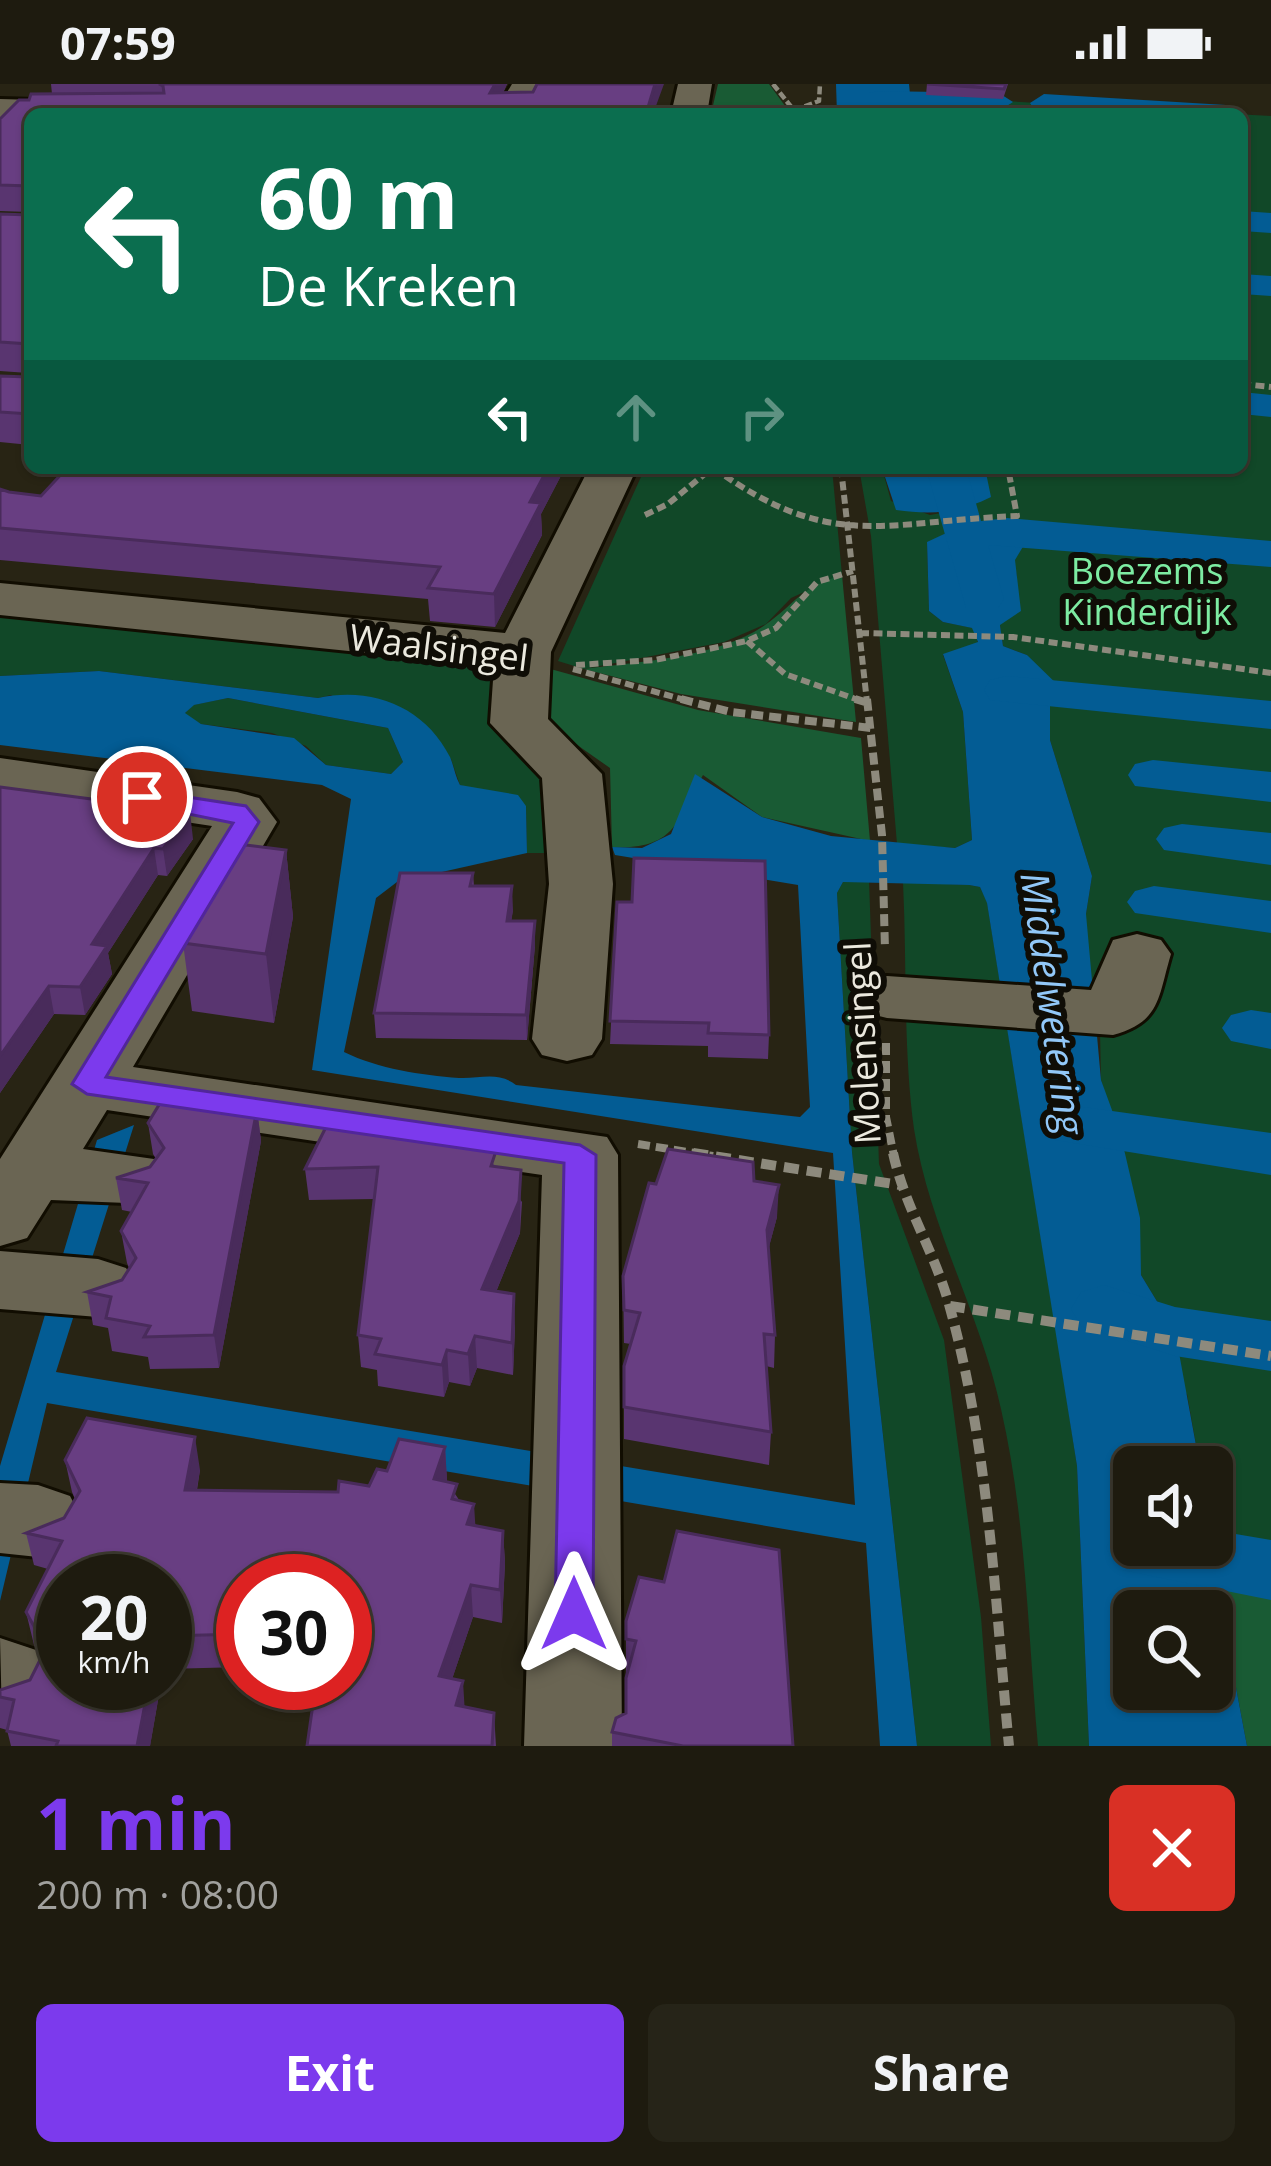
<!DOCTYPE html>
<meta charset="utf-8">
<style>
body{margin:0;font-family:"Open Sans",sans-serif;background:#262418;color:#f1f3f6;height:100vh;display:flex;flex-direction:column;font-size:45px;white-space:nowrap}
*{box-sizing:border-box;margin:0}
p{font-size:39px;color:#a1a19e}
.icon{flex:none;width:66px;height:66px;fill:none;stroke:currentColor;stroke-width:2;stroke-linecap:round;stroke-linejoin:round}
.map{position:relative;height:1662px;overflow:hidden}
.sheet{display:flex;flex-direction:column;background:#1e1b0f;flex:1}
.sheet>*{flex:none}
.guide{position:absolute;left:24px;top:24px;width:1224px;height:366px;border-radius:18px;box-shadow:0 3px 9px #0004,0 0 0 3px #3c392f;background:#0b6e4f;color:#fff;overflow:hidden}
.tools{position:absolute;left:1113px;top:1362px;display:grid;gap:24px}
.tools a{display:grid;place-items:center;width:120px;height:120px;border-radius:18px;background:#1e1b0f;box-shadow:0 3px 9px #0004,0 0 0 3px #3c392f;font-size:60px}
.speed{position:absolute;left:36px;top:1470px;display:flex;gap:24px;font-size:60px;font-weight:700;text-align:center}
.speed>*{display:grid;place-content:center;width:156px;height:156px;border-radius:50%;background:#1e1b0f;box-shadow:0 3px 9px #0004,0 0 0 3px #3c392f;line-height:1}
.speed small{font-size:30px;font-weight:400}
.speed .limit{border:18px solid #d22;background:#fff;color:#111}
.pin{position:absolute;display:grid;place-items:center;width:102px;height:102px;color:#fff;margin:-51px;border:6px solid #fff;border-radius:50%;box-shadow:0 3px 12px #0007}
.me{position:absolute;width:132px;margin:-66px;rotate:0deg;stroke-linejoin:round;filter:drop-shadow(0 0 9px #0008)}
.turn{display:flex;align-items:center;gap:42px;height:252px;padding:0 36px;font-size:54px}
.turn .icon{width:156px;height:156px;stroke-width:2.5}
.turn b{display:block;font-size:84px;line-height:102px}
.lanes{display:flex;align-items:center;height:114px;padding:0 36px;background:#0003;justify-content:center;gap:60px;direction:ltr}
.lanes .off{opacity:.35}
.round{display:grid;place-items:center;flex:none;width:126px;height:126px;border-radius:18px;background:#262418}
.head{display:flex;align-items:center;justify-content:space-between;height:204px;padding:0 36px}
h1{font-size:72px;font-weight:700;line-height:90px;color:#7c3aed}
.primary-button{display:flex;gap:24px;margin-top:auto;padding:24px 36px}
.primary-button a{flex:1;height:138px;border-radius:18px;background:#7c3aed;color:#fff;font-size:48px;font-weight:700;line-height:138px;text-align:center}
.primary-button a+a{background:#262418;color:#f1f3f6}
.status{display:flex;justify-content:space-between;align-items:center;height:84px;padding:0 60px;background:#1e1b0f;direction:ltr}
.status svg{height:33px;fill:currentColor}
.map>svg:first-child{display:block}
.green{fill:#114828}
.forest{fill:#195b34}
.water{fill:#035c94;fill-rule:evenodd}
.lines{fill:none;stroke-linecap:round;stroke-linejoin:round}
.canal{fill:#035c94;fill-rule:evenodd}
.minor-casing{stroke:#110d01;stroke-width:6}
.path-far3{stroke:#8d8a7d;stroke-width:4.5;stroke-dasharray:8 3;stroke-linecap:butt}
.path-far2{stroke:#8d8a7d;stroke-width:6;stroke-dasharray:9 4.5;stroke-linecap:butt}
.path-far1{stroke:#8d8a7d;stroke-width:8;stroke-dasharray:12 6;stroke-linecap:butt}
.path{stroke:#8d8a7d;stroke-width:10;stroke-dasharray:15 8;stroke-linecap:butt}
.minor{fill:#6a6553;fill-rule:evenodd}
.wall{fill:#593570}
.shaded-wall{fill:#492b5b}
.building{fill:#683e82;stroke:#492b5b;stroke-width:3}
.route{fill:#7c3aed;stroke:#51269a;stroke-width:3}
.labels{text-anchor:middle;dominant-baseline:central;stroke-width:12;stroke-linejoin:round;paint-order:stroke}
.park-label{font-size:36px;fill:#7deca2;stroke:#0f0d06}
.street-label{font-size:36px;fill:#ebe9de;stroke:#0f0d06}
.water-label{font-size:39px;font-style:italic;fill:#92c8f8;stroke:#0f0d06}
</style>
<div class="status"><b>07:59</b><svg viewBox="0 0 49 12"><path d="M0 12V9h3v3zM5 12V6h3v6zM10 12V3h3v9zM15 12V0h3v12zM26 1h20v11H26zM47 4h2v5h-2z"/></svg></div>
<div class="map">
<svg width="1271" height="1662" viewBox="0 0 1271 1662">
<rect width="100%" height="100%" fill="#282414"/>
<path class="green" d="M 916,12 L 1271,32 L 1271,1662 L 1217,1492 L 1221,1448 L 1212,1430 L 1212,1383 L 1200,1383 L 1187,1310 L 1058,1258 L 1077,1382 L 1089,1662 L 1038,1662 C 1028,1550 1026,1434 1001,1325 C 980,1229 929,1142 914,1045 C 903,965 907,879 903,798 L 969,801 L 980,803 L 987,818 L 1052,1222 L 1169,1237 L 1141,1191 L 1132,1101 L 1101,996 L 1100,947 L 1086,937 L 1086,830 L 1092,792 L 1050,656 L 1050,620 L 1027,571 L 1003,562 L 1000,541 L 1017,492 L 1003,440 L 957,444 L 927,459 L 929,527 L 943,538 L 973,544 L 978,559 L 943,571 L 963,628 L 972,756 L 955,764 L 897,760 L 871,452 L 859,384 L 882,384 L 891,417 L 930,431 L 969,424 L 985,384 L 1242,384 L 1242,30 L 920,30 Z
M 645,384 L 832,384 L 842,491 L 791,514 L 766,540 L 724,558 L 584,585 L 558,577 Z
M 0,524 L 505,577 L 554,701 L 562,769 L 527,769 L 526,722 L 460,701 L 451,675 L 331,611 L 318,614 L 99,587 L 0,592 Z
M 228,614 L 388,644 L 403,678 L 391,690 L 326,681 L 306,662 L 272,649 L 201,640 L 184,630 L 193,621 Z
M 869,796 L 879,1080 L 944,1256 L 981,1533 L 991,1662 L 917,1662 L 852,1068 L 837,809 L 843,798 Z"/>
<path class="forest" d="M 718,0 L 769,0 L 791,30 L 711,30 Z
M 842,491 L 856,638 L 681,610 L 584,585 C 640,577 718,574 765,541 C 799,517 796,506 842,491 Z
M 547,584 L 698,626 L 861,654 L 870,757 L 762,733 L 703,691 C 677,739 674,766 612,763 L 610,684 L 533,630 Z
M 1221,1449 L 1271,1459 L 1271,1662 L 1247,1662 L 1212,1476 Z"/>
<path class="water" d="M 836,0 L 909,0 L 912,30 L 837,30 Z
M 882,384 L 985,384 L 991,413 C 959,429 932,431 896,426 Z
M 1003,439 L 1008,448 L 1271,471 L 1024,461 L 1015,476 L 1021,527 L 1000,541 L 1003,562 L 1027,571 L 1065,608 L 1050,620 L 1050,656 L 1092,792 L 1086,830 L 1101,996 L 1120,1048 L 1140,1134 L 1141,1191 L 1175,1247 L 1200,1383 L 1134,1383 L 1134,1461 L 1212,1461 L 1212,1430 L 1221,1449 L 1212,1476 L 1247,1662 L 1089,1662 L 1077,1382 L 987,819 L 980,803 L 969,801 L 843,798 L 837,809 L 852,1068 L 917,1662 L 880,1662 L 866,1459 L 47,1319 L 0,1517 L 0,1382 L 97,1056 L 134,1041 L 56,1288 L 855,1421 L 833,1069 L 312,986 L 351,715 L 322,701 L 0,661 L 0,592 L 99,587 L 318,614 C 372,602 425,623 450,673 C 454,682 455,692 460,701 L 518,711 L 526,722 L 527,769 L 397,798 L 376,814 L 344,968 C 379,985 421,991 459,994 C 480,995 498,987 516,1001 L 800,1033 L 810,1023 L 798,801 L 615,771 L 612,763 L 642,764 L 671,750 L 695,690 L 762,733 L 831,752 L 955,764 L 972,756 L 963,628 L 943,570 L 978,558 L 972,544 L 943,538 L 929,527 L 927,458 L 957,444 ZM 228,614 L 388,644 L 403,678 L 391,690 L 326,681 L 294,654 L 201,640 L 185,629 L 194,621 ZM 1134,1527 L 1212,1527 L 1212,1605 L 1134,1605 Z"/>
<g class="lines">
<path class="canal" d="M 879,7 L 999,9 L 1013,18 L 999,27 L 869,21 L 869,9 Z
M 1044,10 L 1226,21 L 1240,30 L 1034,25 L 1030,19 Z
M 1242,127 L 1271,129 L 1271,149 L 1242,147 Z
M 1242,190 L 1271,192 L 1271,212 L 1242,210 Z
M 1242,308 L 1271,311 L 1271,333 L 1242,330 Z
M 926,384 L 966,384 L 981,437 L 1007,434 L 1271,457 L 1271,483 L 988,461 L 1004,515 L 998,524 L 966,524 Z
M 1007,592 L 1271,617 L 1271,645 L 990,616 L 984,606 L 990,596 Z
M 1153,676 L 1271,688 L 1271,718 L 1135,702 L 1128,691 L 1135,680 Z
M 1182,740 L 1271,749 L 1271,781 L 1164,766 L 1156,755 L 1164,744 Z
M 1154,802 L 1271,817 L 1271,849 L 1135,829 L 1127,818 L 1135,807 Z
M 1251,926 L 1271,929 L 1271,965 L 1231,957 L 1222,944 L 1231,931 Z
M 1076,1022 L 1271,1049 L 1271,1091 L 1055,1056 L 1046,1042 L 1055,1028 Z
M 1104,1201 L 1175,1223 L 1271,1237 L 1271,1287 L 1175,1272 L 1081,1242 L 1071,1225 L 1081,1208 Z
M 1134,1437 L 1134,1461 L 1212,1461 L 1212,1446 L 1271,1456 L 1271,1516 L 1117,1485 L 1106,1464 L 1117,1443 Z"/>
<g class="minor-casing">
<path id="minor" d="M 512,0 L 546,0 L 530,30 L 494,30 Z
M 678,0 L 712,0 L 707,30 L 671,30 Z
M 0,15 L 145,19 L 163,30 L 30,30 L 30,37 L 0,35 Z
M 589,384 L 637,384 L 551,568 L 548,635 L 602,690 L 613,800 L 602,955 L 592,971 L 567,977 L 542,971 L 532,955 L 549,800 L 542,694 L 490,639 L 494,582 L 0,531 L 0,499 L 505,549 Z
M 0,674 L 237,708 L 259,714 L 277,738 L 133,983 L 607,1053 L 618,1071 L 622,1662 L 524,1662 L 542,1091 L 107,1026 L 83,1065 L 154,1075 L 165,1093 L 154,1111 L 127,1119 L 51,1116 L 27,1154 L 0,1162 L 0,1075 L 212,742 L 0,710 Z
M 1137,850 L 1161,856 L 1171,870 C 1158,913 1161,938 1113,951 L 887,934 L 863,928 L 852,913 L 863,898 L 887,892 L 1091,906 L 1113,856 Z
M 0,1167 L 98,1175 L 126,1184 L 138,1204 L 126,1224 L 98,1233 L 0,1225 Z
M 0,1399 L 38,1401 L 70,1412 L 83,1437 L 70,1462 L 38,1473 L 0,1469 Z
M 0,1554 L 36,1566 L 50,1595 L 36,1624 L 2,1636 Z"/>
</g>
<path class="path-far3" d="M 773,0 L 796,29
M 784,30 L 819,17 L 820,0"/>
<path class="path-far2" d="M 1242,300 L 1271,303
M 714,384 C 831,469 885,437 1017,432 L 1008,384
M 841,384 L 867,618
M 645,431 L 668,420 L 712,384
M 860,549 L 1013,553 L 1271,589
M 747,557 L 785,590 L 864,618
M 576,581 L 655,576 L 747,557 L 776,544 L 817,498 L 853,487
M 573,585 L 692,618"/>
<path class="path-far1" d="M 681,615 L 731,628 L 871,644
M 855,615 L 868,619
M 867,615 L 882,751 L 885,866
M 886,959 L 886,1033 L 894,1072
M 638,1060 L 713,1072"/>
<path class="path" d="M 693,1069 L 900,1101
M 893,1069 C 905,1124 936,1170 950,1224 C 989,1365 995,1517 1009,1662
M 950,1222 L 1271,1272"/>
<use href="#minor" class="minor"/>
</g>
<path class="wall" d="M 51,0 L 507,0 L 503,9 L 656,17 L 30,30 L 30,361 L 0,358 L 0,292 L 28,293 L 28,289 L 0,287 L 0,130 L 29,131 L 29,128 L 0,127 L 0,35 L 29,16 L 52,10 Z
M 927,0 L 1008,0 L 1003,15 L 926,11 Z
M 67,384 L 565,384 L 541,430 L 542,451 L 495,543 L 430,537 L 428,515 L 0,476 L 0,405 L 9,408 L 41,412 Z
M 0,703 L 193,755 L 167,792 L 158,791 L 108,869 L 112,890 L 85,931 L 54,930 L 0,1009 Z
M 286,766 L 293,833 L 274,939 L 192,927 L 183,859 L 197,835 L 195,815 Z
M 473,789 L 474,802 L 513,826 L 511,837 L 535,861 L 527,956 L 376,954 L 374,929 Z
M 617,818 L 769,951 L 768,975 L 708,973 L 708,962 L 610,960 Z
M 257,1025 L 261,1057 L 219,1284 L 150,1285 L 148,1273 L 112,1267 L 108,1244 L 93,1241 L 87,1208 L 122,1196 L 129,1184 L 127,1179 L 121,1147 L 132,1128 L 122,1126 L 116,1094 L 150,1083 L 156,1075 L 153,1070 L 148,1039 Z
M 481,1055 L 482,1065 L 522,1118 L 520,1149 L 496,1208 L 515,1243 L 513,1291 L 477,1284 L 470,1302 L 449,1298 L 444,1313 L 378,1302 L 377,1286 L 361,1283 L 358,1251 L 375,1115 L 309,1116 L 305,1085 Z
M 754,1097 L 777,1133 L 768,1166 L 775,1251 L 774,1284 L 766,1282 L 771,1348 L 769,1381 L 624,1355 L 624,1282 L 631,1260 L 624,1259 L 623,1192 L 656,1100 Z
M 445,1363 L 447,1398 L 476,1441 L 503,1447 L 505,1479 L 502,1539 L 473,1533 L 452,1595 L 465,1623 L 494,1629 L 496,1662 L 307,1662 L 345,1497 L 243,1497 L 243,1583 L 165,1585 L 165,1497 L 63,1599 L 161,1599 L 150,1662 L 11,1662 L 7,1646 L 0,1644 L 0,1606 L 30,1596 L 41,1574 L 34,1561 L 26,1528 L 48,1485 L 34,1481 L 26,1449 L 64,1434 L 75,1415 L 72,1408 L 65,1376 L 200,1386 L 197,1406 L 338,1408 L 369,1402 L 387,1387 Z
M 626,1537 L 793,1662 L 612,1662 L 612,1648 L 626,1629 L 628,1588 L 626,1588 Z"/>
<path class="shaded-wall" d="M 495,0 L 507,0 L 493,30 L 490,9 Z
M 655,0 L 664,0 L 653,30 L 646,30 Z
M 548,384 L 565,384 L 541,430 L 542,451 L 495,543 L 494,510 L 530,418 Z
M 190,728 L 193,755 L 167,792 L 163,765 Z
M 154,764 L 158,791 L 108,869 L 112,890 L 85,931 L 80,903 L 92,860 Z
M 286,766 L 293,833 L 274,939 L 266,870 Z
M 512,802 L 513,826 L 508,861 L 507,837 Z
M 535,837 L 535,861 L 527,956 L 526,931 Z
M 49,902 L 54,930 L 0,1009 L 0,972 Z
M 257,1025 L 261,1057 L 219,1284 L 214,1251 Z
M 521,1086 L 520,1149 L 484,1237 L 482,1205 Z
M 779,1101 L 777,1133 L 765,1178 L 767,1146 Z
M 514,1210 L 515,1243 L 513,1291 L 512,1259 Z
M 475,1252 L 477,1284 L 470,1302 L 468,1270 Z
M 447,1266 L 449,1298 L 444,1313 L 442,1281 Z
M 195,1353 L 200,1386 L 191,1438 L 185,1406 Z
M 445,1363 L 447,1396 L 436,1428 L 434,1395 Z
M 474,1420 L 476,1452 L 467,1440 Z
M 503,1447 L 505,1479 L 502,1539 L 500,1506 Z
M 471,1501 L 473,1533 L 442,1625 L 439,1592 Z
M 463,1597 L 465,1630 L 456,1621 Z
M 149,1599 L 161,1599 L 150,1662 L 137,1662 Z"/>
<path class="building" d="M 159,0 L 495,0 L 490,9 L 533,8 L 537,0 L 655,0 L 646,30 L 30,30 L 30,330 L 0,328 L 0,292 L 28,293 L 29,260 L 0,258 L 0,130 L 29,131 L 29,102 L 0,101 L 0,35 L 19,16 L 29,16 L 31,10 L 164,9 L 163,2 Z
M 927,0 L 1006,0 L 1004,5 Z
M 67,384 L 548,384 L 530,418 L 541,419 L 494,510 L 428,504 L 440,483 L 0,444 L 0,405 L 9,408 L 41,412 Z
M 0,703 L 190,728 L 163,765 L 154,764 L 92,860 L 107,862 L 80,903 L 49,902 L 0,972 Z
M 230,759 L 286,766 L 266,870 L 183,859 L 209,817 L 195,815 Z
M 634,774 L 765,777 L 769,951 L 708,949 L 709,939 L 610,937 L 617,818 L 632,818 Z
M 400,789 L 473,789 L 470,802 L 512,802 L 507,837 L 535,837 L 526,931 L 374,929 Z
M 165,1011 L 257,1025 L 214,1251 L 144,1253 L 150,1242 L 106,1234 L 111,1213 L 87,1208 L 122,1196 L 136,1174 L 121,1147 L 148,1099 L 116,1094 L 150,1083 L 164,1064 L 148,1039 Z
M 331,1033 L 481,1055 L 478,1064 L 496,1067 L 491,1082 L 521,1086 L 519,1117 L 482,1205 L 514,1210 L 512,1259 L 475,1252 L 468,1270 L 447,1266 L 442,1281 L 375,1270 L 381,1255 L 358,1251 L 378,1083 L 305,1085 Z
M 668,1065 L 753,1078 L 754,1097 L 779,1101 L 767,1146 L 775,1251 L 764,1250 L 771,1348 L 624,1323 L 624,1282 L 640,1229 L 624,1226 L 623,1192 L 649,1099 L 656,1100 Z
M 87,1334 L 195,1353 L 185,1406 L 338,1408 L 339,1397 L 369,1402 L 377,1385 L 387,1387 L 399,1355 L 445,1363 L 434,1395 L 457,1400 L 452,1415 L 474,1420 L 467,1440 L 503,1447 L 500,1506 L 471,1501 L 439,1592 L 463,1597 L 456,1621 L 494,1629 L 492,1662 L 307,1662 L 316,1599 L 345,1599 L 345,1497 L 243,1497 L 243,1550 L 165,1552 L 165,1497 L 63,1497 L 63,1599 L 149,1599 L 137,1662 L 56,1662 L 58,1657 L 7,1647 L 14,1616 L 0,1613 L 0,1606 L 30,1596 L 46,1564 L 26,1528 L 62,1457 L 26,1449 L 64,1434 L 80,1407 L 65,1376 Z
M 677,1447 L 779,1466 L 793,1662 L 683,1662 L 612,1648 L 616,1634 L 626,1629 L 626,1594 L 636,1557 L 626,1555 L 626,1537 L 639,1493 L 664,1498 Z"/>
<path class="route" d="M 142,706 L 246,722 L 259,738 L 106,993 L 580,1061 L 596,1071 L 593,1530 L 588,1542 L 574,1546 L 561,1542 L 555,1530 L 564,1079 L 87,1010 L 72,1000 L 233,739 L 134,719 L 130,713 Z"/>
<g class="labels">
<g class="park-label">
<text x="1147" y="486">Boezems<tspan x="1147" dy="41">Kinderdijk</tspan></text>
</g>
<g class="street-label">
<text transform="translate(439 563) rotate(7)">Waalsingel</text>
<text transform="translate(862 959) rotate(-93)">Molensingel</text>
</g>
<g class="water-label">
<text transform="translate(1054 919) rotate(82)">Middelwetering</text>
</g>
</g>
</svg>
<div class="tools">
<a><svg class="icon" aria-label="sound" viewBox="0 0 24 24"><path d="M4 9h4l5-4v14l-5-4H4zM17 9q2 3 0 6"/></svg></a>
<a><svg class="icon" aria-label="search" viewBox="0 0 24 24"><circle cx="10" cy="10" r="6"/><path d="M15 15l6 6"/></svg></a>
</div>
<div class="speed"><div>20<small>km/h</small></div><div class="limit">30</div></div>
<div class="pin" style="left:142px;top:713px;background:#d93025"><svg class="icon" aria-label="arrive" viewBox="0 0 24 24"><path d="M6 21V4h12l-3 4 3 4H6"/></svg></div>
<svg class="me" style="left:574px;top:1530px" viewBox="-20 -20 40 40"><path d="M0-17L14 15 0 8-14 15z" fill="#7c3aed" stroke="#fff" stroke-width="4"/></svg>
<div class="guide">
<div class="turn"><svg class="icon" aria-label="left" viewBox="0 0 24 24"><path d="M17 20v-9H6M10 6l-5 5 5 5"/></svg><div><b>60 m</b>De Kreken</div></div>
<div class="lanes"><svg class="icon" aria-label="left" viewBox="0 0 24 24"><path d="M17 20v-9H6M10 6l-5 5 5 5"/></svg><svg class="icon off" aria-label="ahead" viewBox="0 0 24 24"><path d="M12 20V5M6 11l6-6 6 6"/></svg><svg class="icon off" aria-label="right" viewBox="0 0 24 24"><path d="M7 20v-9h11M14 6l5 5-5 5"/></svg></div>
</div>
</div>
<section class="sheet">
<div class="head"><div><h1>1 min</h1><p>200 m · 08:00</p></div><a class="round" style="background:#d93025;color:#fff"><svg class="icon" aria-label="close" viewBox="0 0 24 24"><path d="M6 6l12 12M18 6L6 18"/></svg></a></div>
<div class="primary-button"><a>Exit</a><a>Share</a></div>
</section>
